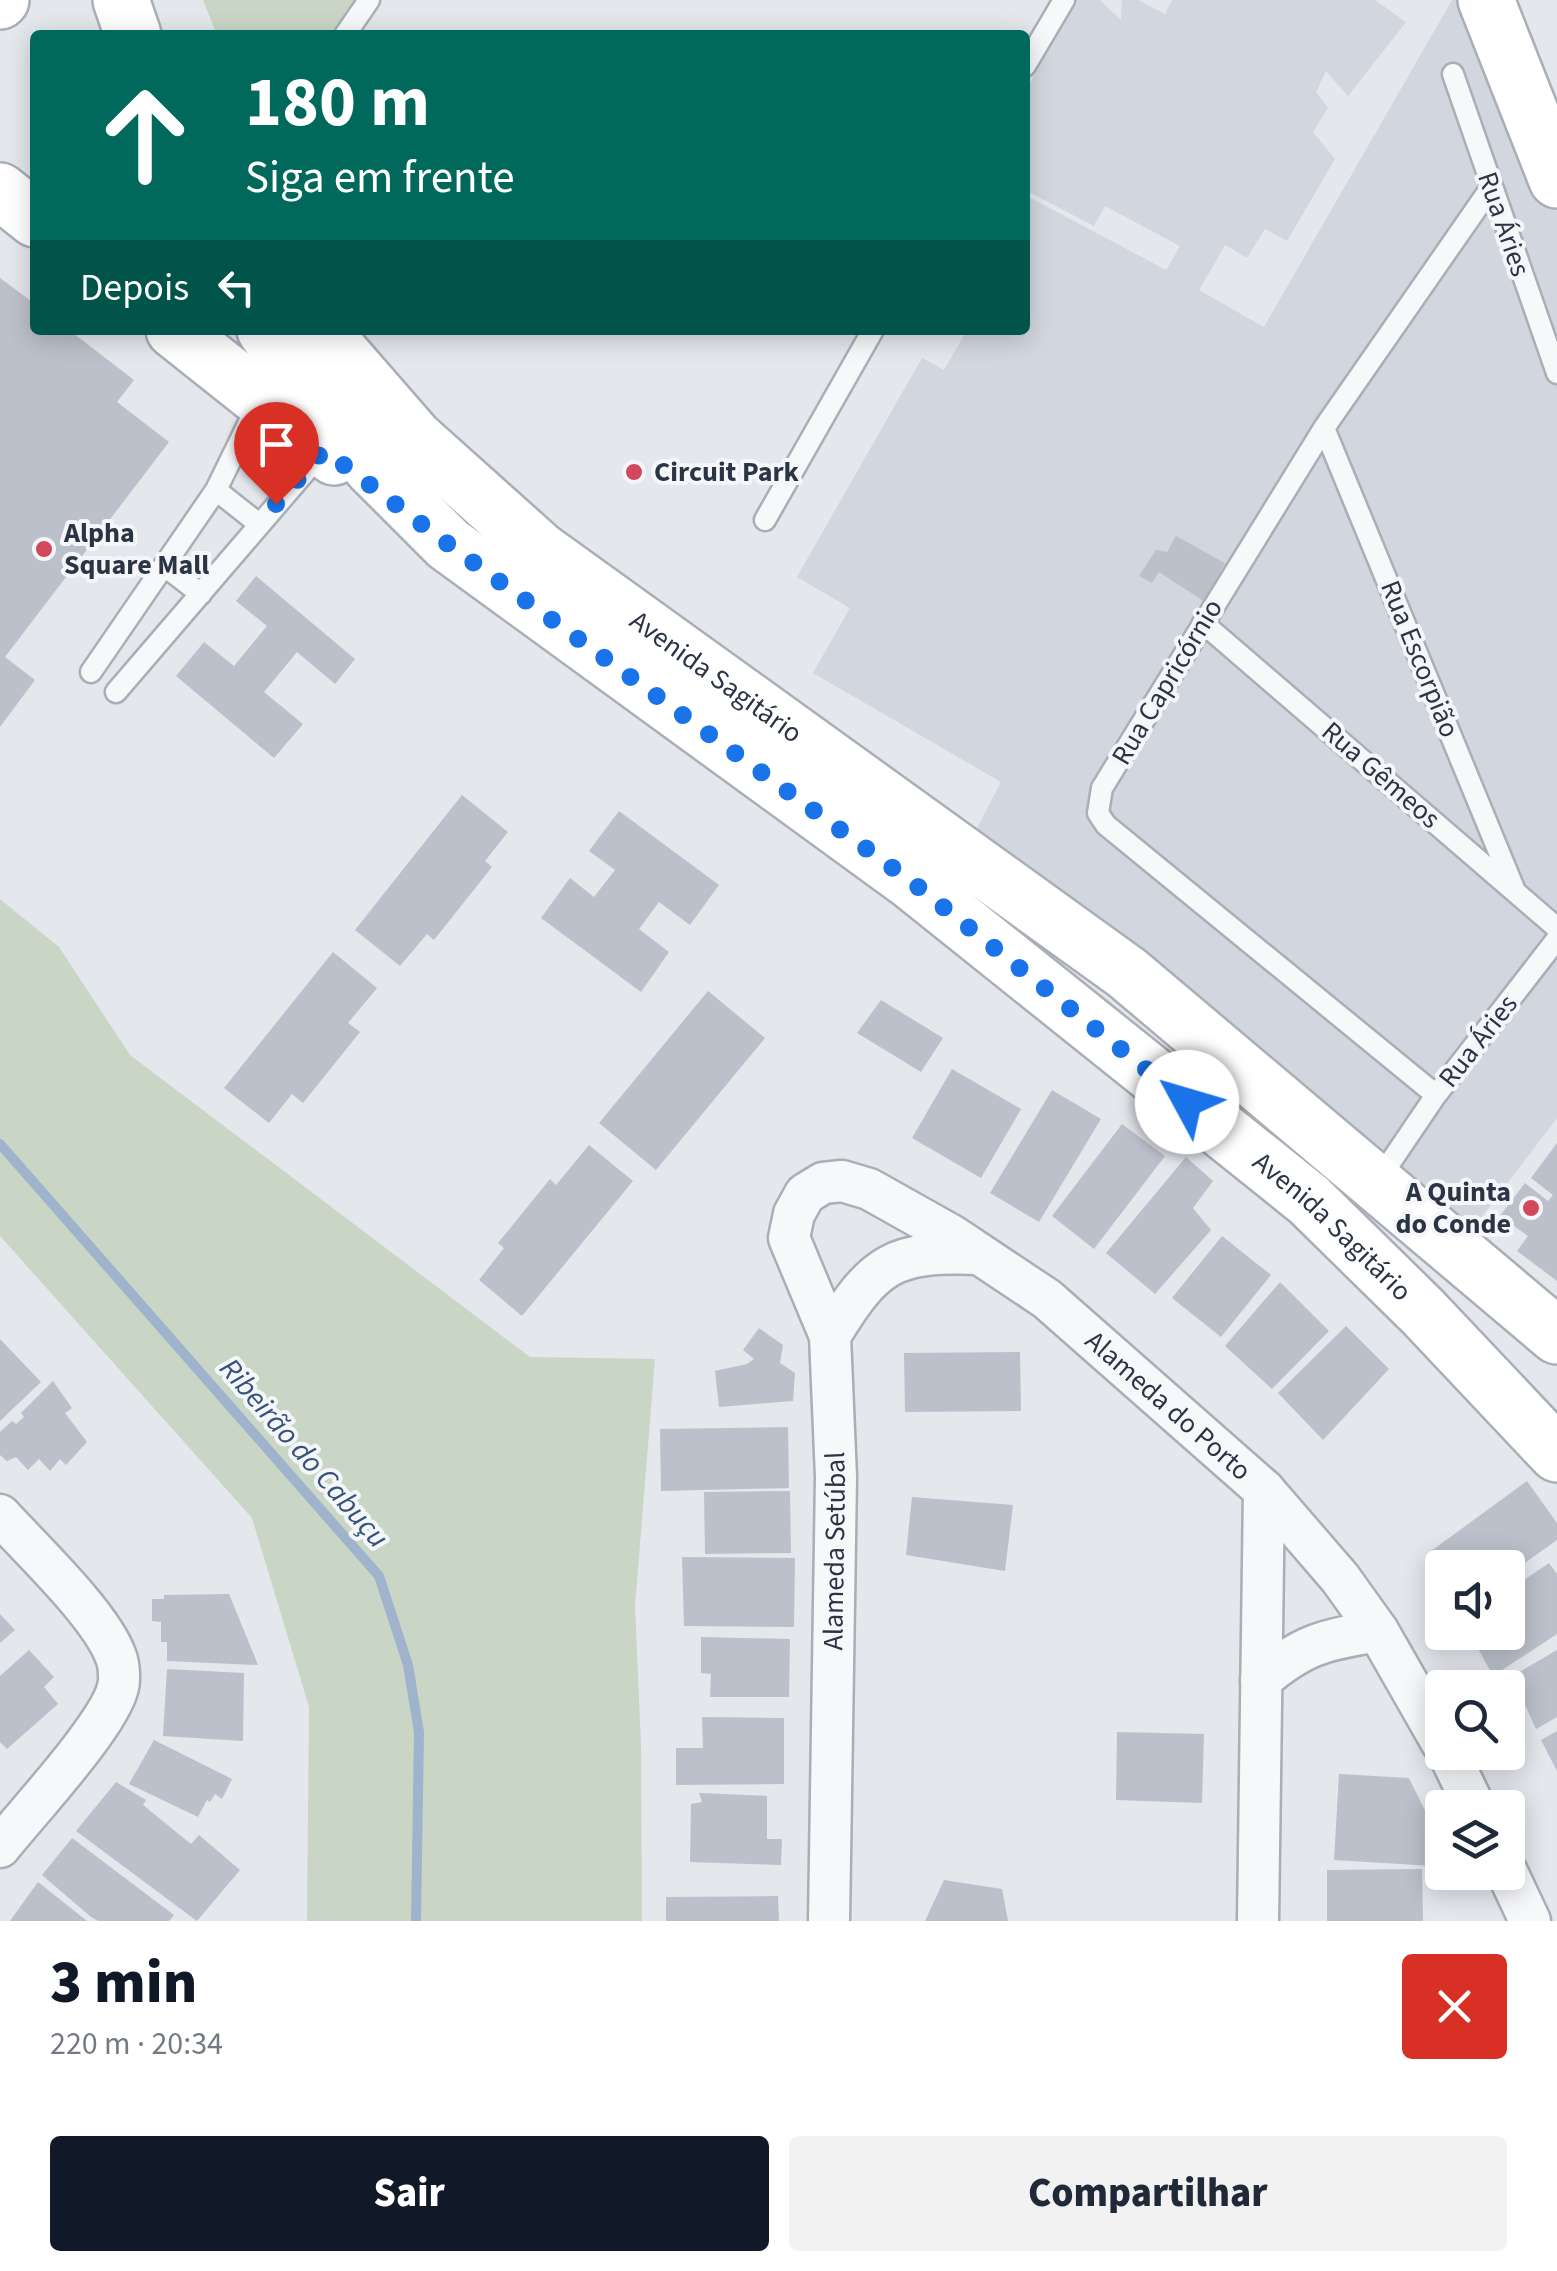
<!DOCTYPE html>
<html lang="pt">
<meta charset="utf-8">
<style>
body{margin:0;font-family:"Source Sans 3",sans-serif;background:#f2f2f3;color:#1f2937;height:100vh;display:flex;flex-direction:column;font-size:38px;white-space:nowrap}
*{box-sizing:border-box;margin:0}
p{font-size:32px;color:#747a83}
.icon{flex:none;width:55px;height:55px;fill:none;stroke:currentColor;stroke-width:2;stroke-linecap:round;stroke-linejoin:round}
.map{position:relative;height:1921px;overflow:hidden}
.drawer{display:flex;flex-direction:column;background:#fff;flex:1}
.drawer>*{flex:none}
.banner{position:absolute;left:30px;top:30px;width:1000px;height:305px;border-radius:10px;box-shadow:0 5px 25px #0003;background:#00695c;color:#fff;overflow:hidden}
.controls{position:absolute;left:1425px;top:1550px;display:grid;gap:20px}
.controls a{display:grid;place-items:center;width:100px;height:100px;border-radius:10px;background:#fff;box-shadow:0 5px 25px #0003;font-size:50px}
.pin{position:absolute;display:grid;place-items:center;width:85px;height:85px;color:#fff;margin:-102px -42px;border-radius:50% 50% 50% 0;rotate:-45deg;box-shadow:0 0 10px #0007}
.pin .icon{rotate:45deg}
.me{position:absolute;width:110px;margin:-55px;rotate:309deg;stroke-linejoin:round;filter:drop-shadow(0 0 8px #0008)}
.turn{display:flex;align-items:center;gap:35px;height:210px;padding:0 50px;font-size:45px}
.turn .icon{width:130px;height:130px;stroke-width:2.5}
.turn b{display:block;font-size:70px;line-height:85px}
.then{display:flex;align-items:center;height:95px;padding:0 50px;background:#0003;gap:20px;font-size:38px}
.round{display:grid;place-items:center;flex:none;width:105px;height:105px;border-radius:10px;background:#f2f2f3}
.head{display:flex;align-items:center;justify-content:space-between;height:170px;padding:0 50px}
h1{font-size:60px;font-weight:800;line-height:75px;color:#111827}
.primary-button{display:flex;gap:20px;margin-top:auto;padding:20px 50px}
.primary-button a{flex:1;height:115px;border-radius:10px;background:#111827;color:#fff;font-size:40px;font-weight:800;line-height:115px;text-align:center}
.primary-button a+a{background:#f2f2f3;color:#1f2937}
.map>svg:first-child{display:block}
.built{fill:#d2d6de}
.green{fill:#c9d6c5}
.lines{fill:none;stroke-linecap:round;stroke-linejoin:round}
.stream{stroke:#9fb4cc;stroke-width:10}
.building{fill:#bbc0ca}
.lane-casing{stroke:#a9aeb7;stroke-width:25}
.street-casing{stroke:#a9aeb7;stroke-width:45}
.secondary-casing{stroke:#a9aeb7;stroke-width:60}
.lane{stroke:#f7f8fa;stroke-width:20}
.street{stroke:#f7f8fa;stroke-width:40}
.secondary{stroke:#fff;stroke-width:55}
.route{stroke:#1a73e8;stroke-width:18;stroke-dasharray:0 32.4}
.poi-dot{fill:#d1495b;stroke:#f4f6f9;stroke-width:4}
.labels{text-anchor:middle;dominant-baseline:central;stroke-width:8;stroke-linejoin:round;paint-order:stroke}
.street-label{font-size:28px;fill:#2b3445;stroke:#f4f6f9}
.poi-label{font-size:28px;font-weight:bold;fill:#2b3445;stroke:#f4f6f9;text-anchor:start}
.water-label{font-size:30px;font-style:italic;fill:#34527a;stroke:#f4f6f9}
</style>
<div class="map">
<svg width="1557" height="1921" viewBox="0 0 1557 1921">
<rect width="100%" height="100%" fill="#e4e7ec"/>
<path class="built" d="M 1073,0 L 1100,0 L 1121,20 L 1122,0 L 1138,0 L 1165,14 L 1172,0 L 1375,0 L 1406,22 L 1348,96 L 1326,71 L 1316,92 L 1328,108 L 1313,132 L 1335,159 L 1287,241 L 1265,229 L 1247,258 L 1225,245 L 1199,290 L 1264,327 L 1452,0 L 1470,0 L 1493,37 L 1557,212 L 1557,1118 L 1468,1235 L 976,830 L 1001,782 L 813,673 L 850,608 L 797,577 L 922,358 L 944,370 L 967,330 L 1025,330 L 1025,195 L 1166,270 L 1180,246 L 1105,206 L 1094,226 L 1025,190 L 1025,93 Z"/>
<path class="green" d="M 203,0 L 369,0 L 345,35 L 217,35 Z
M 0,899 L 59,947 L 130,1055 L 530,1357 L 655,1359 L 635,1606 L 641,1745 L 642,1921 L 307,1921 L 309,1707 L 252,1518 L 0,1236 Z"/>
<g class="lines">
<path class="stream" d="M 0,1144 L 379,1576 L 408,1665 L 419,1732 L 416,1921"/>
</g>
<path class="building" d="M 0,278 L 35,304 L 35,330 L 69,330 L 134,380 L 117,402 L 169,442 L 5,657 L 35,680 L 0,727 Z
M 1176,536 L 1225,563 L 1205,602 L 1159,572 L 1152,583 L 1139,576 L 1156,550 L 1167,552 Z
M 256,576 L 355,659 L 335,684 L 297,652 L 264,692 L 303,724 L 274,758 L 176,676 L 204,642 L 234,666 L 267,626 L 236,601 Z
M 462,795 L 508,832 L 485,861 L 492,867 L 434,940 L 427,934 L 400,966 L 355,930 Z
M 619,811 L 719,885 L 690,925 L 659,902 L 639,929 L 669,952 L 641,992 L 541,918 L 570,878 L 594,897 L 615,870 L 589,851 Z
M 333,952 L 377,988 L 348,1023 L 360,1032 L 303,1103 L 292,1094 L 269,1123 L 224,1088 Z
M 708,991 L 765,1038 L 656,1170 L 599,1123 Z
M 881,1000 L 943,1038 L 921,1072 L 857,1033 Z
M 952,1069 L 1021,1109 L 981,1178 L 912,1138 Z
M 1052,1090 L 1101,1119 L 1039,1222 L 990,1193 Z
M 1122,1124 L 1165,1156 L 1094,1249 L 1052,1216 Z
M 1557,1143 L 1557,1281 L 1517,1251 L 1528,1236 L 1500,1216 L 1525,1183 L 1548,1201 L 1553,1195 L 1531,1178 Z
M 589,1145 L 633,1181 L 522,1316 L 479,1280 L 504,1248 L 498,1243 L 550,1179 L 556,1185 Z
M 1186,1157 L 1213,1181 L 1193,1208 L 1211,1230 L 1155,1294 L 1106,1253 Z
M 1222,1236 L 1271,1275 L 1221,1337 L 1172,1298 Z
M 1280,1282 L 1329,1331 L 1272,1389 L 1225,1346 Z
M 1346,1326 L 1389,1369 L 1323,1440 L 1278,1393 Z
M 759,1328 L 783,1345 L 780,1363 L 795,1373 L 793,1401 L 719,1407 L 715,1371 L 747,1364 L 754,1359 L 743,1350 Z
M 0,1339 L 41,1382 L 0,1421 Z
M 1020,1352 L 1021,1411 L 905,1412 L 904,1353 Z
M 53,1381 L 72,1408 L 65,1413 L 87,1442 L 66,1465 L 60,1459 L 50,1471 L 39,1459 L 28,1470 L 16,1457 L 7,1461 L 0,1455 L 0,1432 L 12,1421 L 16,1424 L 24,1417 L 21,1413 Z
M 788,1427 L 789,1488 L 661,1491 L 660,1429 Z
M 1527,1481 L 1557,1523 L 1557,1540 L 1508,1575 L 1508,1568 L 1442,1568 L 1442,1581 L 1427,1554 Z
M 790,1491 L 791,1553 L 705,1554 L 704,1492 Z
M 912,1497 L 1013,1505 L 1005,1571 L 906,1555 Z
M 682,1557 L 795,1558 L 794,1627 L 684,1626 Z
M 1549,1563 L 1557,1574 L 1557,1634 L 1493,1676 L 1469,1632 L 1508,1632 L 1508,1591 Z
M 229,1594 L 258,1665 L 167,1661 L 167,1642 L 161,1642 L 161,1622 L 152,1621 L 152,1599 L 164,1599 L 164,1595 Z
M 0,1614 L 15,1630 L 0,1643 Z
M 701,1637 L 790,1639 L 789,1697 L 710,1697 L 711,1674 L 701,1673 Z
M 29,1650 L 54,1677 L 44,1687 L 58,1704 L 7,1749 L 0,1742 L 0,1676 Z
M 1557,1650 L 1557,1717 L 1536,1729 L 1522,1698 L 1512,1702 L 1504,1681 Z
M 167,1669 L 244,1673 L 243,1741 L 163,1736 Z
M 702,1717 L 784,1718 L 784,1784 L 676,1785 L 676,1748 L 703,1748 Z
M 1557,1731 L 1557,1771 L 1541,1740 Z
M 1117,1732 L 1204,1734 L 1202,1803 L 1116,1800 Z
M 154,1740 L 232,1779 L 222,1799 L 215,1794 L 210,1802 L 207,1800 L 198,1817 L 129,1784 Z
M 1339,1774 L 1409,1778 L 1436,1833 L 1433,1866 L 1334,1860 Z
M 116,1782 L 146,1800 L 143,1805 L 191,1844 L 199,1835 L 240,1870 L 197,1921 L 76,1831 Z
M 699,1793 L 767,1796 L 767,1839 L 782,1839 L 781,1865 L 690,1862 L 691,1804 L 702,1802 Z
M 72,1838 L 174,1915 L 169,1921 L 98,1921 L 91,1917 L 42,1875 Z
M 1422,1869 L 1423,1921 L 1327,1921 L 1327,1870 Z
M 944,1880 L 1002,1889 L 1008,1921 L 925,1921 Z
M 38,1882 L 87,1921 L 10,1921 Z
M 778,1896 L 779,1921 L 666,1921 L 666,1897 Z"/>
<g class="lines">
<g class="lane-casing">
<path id="lane" d="M 345,35 L 369,0
M 1025,66 L 1064,0
M 1453,74 L 1557,373
M 1324,428 L 1515,891
M 241,444 L 294,485
M 216,490 L 259,524
M 765,520 L 873,330
M 166,567 L 201,594
M 1203,623 L 1557,928
M 91,672 L 216,490 L 259,402
M 116,692 L 323,451
M 1436,1095 L 1106,825 L 1098,813 L 1102,788 L 1324,428 L 1490,189
M 1377,1182 L 1436,1095 L 1557,939"/>
</g>
<g class="street-casing">
<g id="street">
<path d="M 830,1336 C 875,1262 893,1251 979,1254"/>
<path d="M 0,1515 C 31,1549 102,1616 116,1657 C 119,1664 120,1680 118,1687 C 110,1724 27,1813 0,1847"/>
<path d="M 1261,1680 C 1303,1644 1324,1640 1378,1631"/>
<path d="M 1448,1752 L 1475,1808"/>
<path d="M 1507,1872 L 1530,1921"/>
<path id="s1" d="M 829,1921 L 836,1477 L 830,1336 L 789,1238 L 794,1214 L 805,1194 L 823,1183 L 842,1181 L 869,1189 L 951,1235 L 1047,1299 L 1264,1490 L 1340,1578 L 1378,1631 L 1442,1743"/>
<path d="M 1258,1921 L 1264,1490"/>
</g>
</g>
<g class="secondary-casing">
<g id="secondary">
<path d="M 121,0 L 133,35"/>
<path d="M 1486,0 L 1557,180"/>
<path d="M 0,1 L 1,0"/>
<path d="M 0,191 L 35,219"/>
<path d="M 174,330 L 334,457"/>
<path id="s2" d="M 265,330 L 304,386 L 372,468 L 448,544 L 912,882 L 1309,1200 L 1423,1312 L 1557,1454"/>
<path id="s3" d="M 321,330 L 415,438 L 540,550 L 1127,973 L 1557,1336"/>
</g>
</g>
<use href="#lane" class="lane"/>
<use href="#street" class="street"/>
<use href="#secondary" class="secondary"/>
</g>
<g class="lines">
<path class="route" d="M 276,504 L 324,450 L 448,544 L 912,882 L 1187,1102"/>
</g>
<g class="poi-dot">
<circle cx="634" cy="472" r="10"/>
<circle cx="44" cy="549" r="10"/>
<circle cx="1531" cy="1208" r="10"/>
</g>
<g class="labels">
<g class="street-label">
<text transform="translate(1504 224) rotate(71)">Rua Áries</text>
<text transform="translate(1420 659) rotate(68)">Rua Escorpião</text>
<text stroke="none"><textPath href="#s3" startOffset="528">Avenida Sagitário</textPath></text>
<text transform="translate(1167 682) rotate(-59)">Rua Capricórnio</text>
<text transform="translate(1381 775) rotate(41)">Rua Gêmeos</text>
<text transform="translate(1478 1041) rotate(-52)">Rua Áries</text>
<text stroke="none"><textPath href="#s2" startOffset="1400">Avenida Sagitário</textPath></text>
<text stroke="none"><textPath href="#s1" startOffset="1178">Alameda do Porto</textPath></text>
<text stroke="none"><textPath href="#s1" startOffset="370">Alameda Setúbal</textPath></text>
</g>
<g class="poi-label">
<text x="654" y="472">Circuit Park</text>
<text x="64" y="533">Alpha<tspan x="64" dy="32">Square Mall</tspan></text>
<text x="1511" y="1192" text-anchor="end">A Quinta<tspan x="1511" dy="32">do Conde</tspan></text>
</g>
<g class="water-label">
<text transform="translate(304 1453) rotate(49)">Ribeirão do Cabuçu</text>
</g>
</g>
</svg>
<div class="controls">
<a><svg class="icon" aria-label="sound" viewBox="0 0 24 24"><path d="M4 9h4l5-4v14l-5-4H4zM17 9q2 3 0 6"/></svg></a>
<a><svg class="icon" aria-label="search" viewBox="0 0 24 24"><circle cx="10" cy="10" r="6"/><path d="M15 15l6 6"/></svg></a>
<a><svg class="icon" aria-label="layers" viewBox="0 0 24 24"><path d="M12 4l9 5-9 5-9-5zM3 14l9 5 9-5"/></svg></a>
</div>
<div class="pin" style="left:276px;top:504px;background:#d93025"><svg class="icon" aria-label="arrive" viewBox="0 0 24 24"><path d="M6 21V4h12l-3 4 3 4H6"/></svg></div>
<svg class="me" style="left:1187px;top:1102px" viewBox="-20 -20 40 40"><circle r="19" fill="#fff"/><path d="M0-13L10 11 0 6-10 11z" fill="#1a73e8"/></svg>
<div class="banner">
<div class="turn"><svg class="icon" aria-label="ahead" viewBox="0 0 24 24"><path d="M12 20V5M6 11l6-6 6 6"/></svg><div><b>180 m</b>Siga em frente</div></div>
<div class="then">Depois<svg class="icon" aria-label="left" viewBox="0 0 24 24"><path d="M17 20v-9H6M10 6l-5 5 5 5"/></svg></div>
</div>
</div>
<section class="drawer">
<div class="head"><div><h1>3 min</h1><p>220 m · 20:34</p></div><a class="round" style="background:#d93025;color:#fff"><svg class="icon" aria-label="close" viewBox="0 0 24 24"><path d="M6 6l12 12M18 6L6 18"/></svg></a></div>
<div class="primary-button"><a>Sair</a><a>Compartilhar</a></div>
</section>
